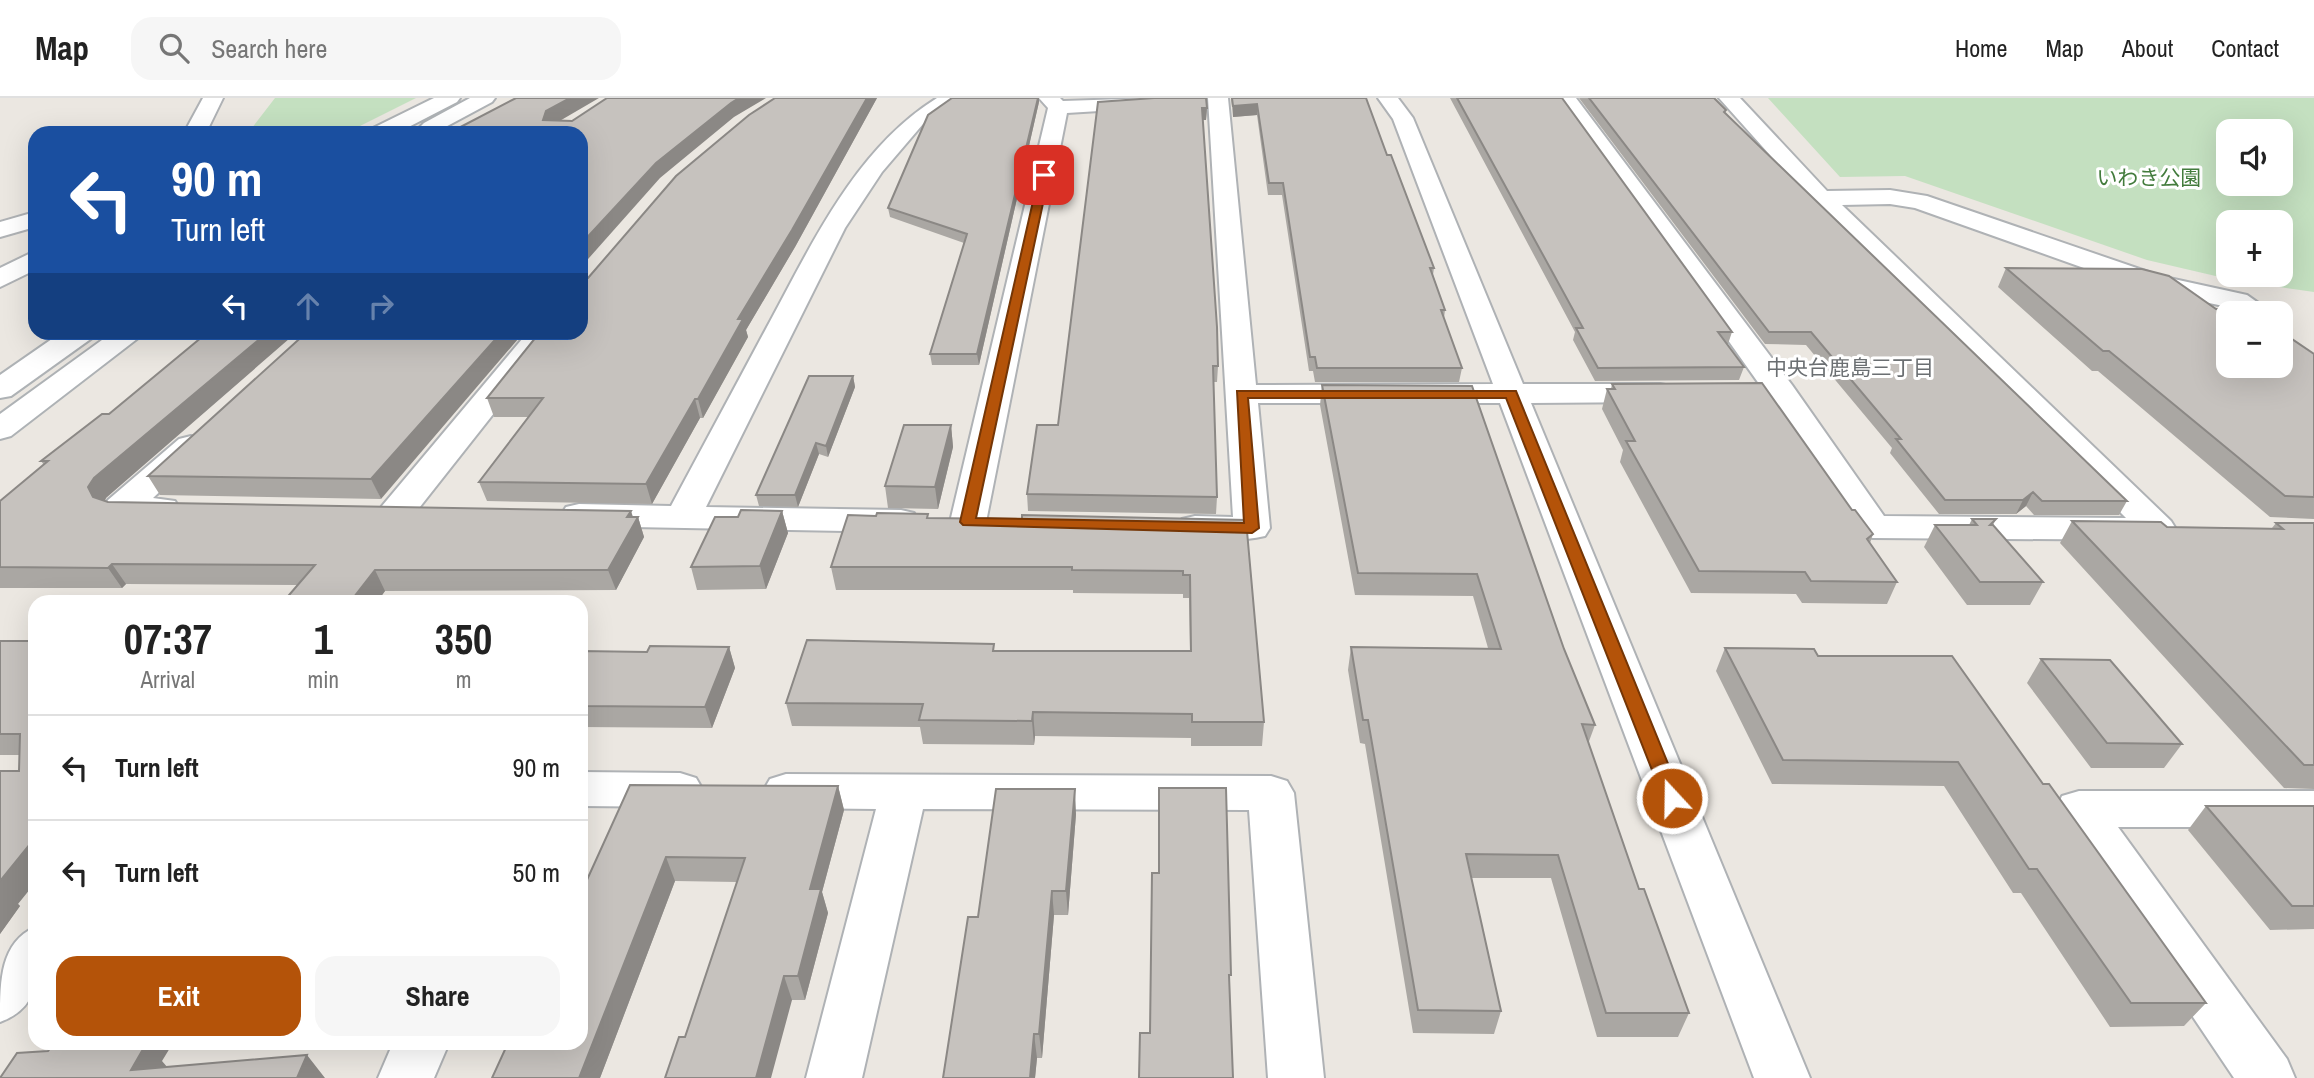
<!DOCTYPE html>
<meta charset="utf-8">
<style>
body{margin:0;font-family:"Archivo Narrow","Noto Sans JP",sans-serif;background:#f6f6f6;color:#222;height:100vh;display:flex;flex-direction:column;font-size:26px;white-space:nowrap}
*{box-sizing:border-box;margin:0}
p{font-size:23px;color:#767676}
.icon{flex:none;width:38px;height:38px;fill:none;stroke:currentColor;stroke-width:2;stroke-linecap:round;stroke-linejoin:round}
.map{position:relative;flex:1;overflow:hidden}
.side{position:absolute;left:28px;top:497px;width:560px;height:455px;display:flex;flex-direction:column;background:#fff;border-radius:21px;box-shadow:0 7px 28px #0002}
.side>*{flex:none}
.top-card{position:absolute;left:28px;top:28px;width:560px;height:214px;border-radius:21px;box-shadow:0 7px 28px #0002;background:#1a4fa0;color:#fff;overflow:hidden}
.tools{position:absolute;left:2216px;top:21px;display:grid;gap:14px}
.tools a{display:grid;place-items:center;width:77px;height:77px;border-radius:14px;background:#fff;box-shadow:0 7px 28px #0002;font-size:35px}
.pin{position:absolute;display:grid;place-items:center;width:60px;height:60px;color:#fff;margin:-30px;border-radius:14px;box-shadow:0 4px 10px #0006}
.me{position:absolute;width:77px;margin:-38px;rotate:339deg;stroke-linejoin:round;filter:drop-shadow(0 0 5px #0008)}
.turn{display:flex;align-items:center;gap:24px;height:147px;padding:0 28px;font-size:32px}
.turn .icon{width:91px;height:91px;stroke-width:2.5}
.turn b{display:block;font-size:49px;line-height:60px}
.lanes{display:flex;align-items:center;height:66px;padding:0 28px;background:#0003;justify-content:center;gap:35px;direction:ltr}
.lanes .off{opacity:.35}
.eta{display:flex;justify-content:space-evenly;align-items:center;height:119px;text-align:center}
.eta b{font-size:42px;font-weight:800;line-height:49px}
.button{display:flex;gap:14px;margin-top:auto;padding:14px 28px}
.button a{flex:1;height:80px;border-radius:21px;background:#b45309;color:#fff;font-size:28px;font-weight:800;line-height:80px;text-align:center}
.button a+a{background:#f6f6f6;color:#222}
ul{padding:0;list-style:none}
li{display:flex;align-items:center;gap:21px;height:105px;padding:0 28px;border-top:2px solid #e0e0e0}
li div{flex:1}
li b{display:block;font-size:26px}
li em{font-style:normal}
header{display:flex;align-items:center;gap:42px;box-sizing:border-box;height:98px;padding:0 35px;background:#fff;border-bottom:2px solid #e0e0e0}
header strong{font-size:33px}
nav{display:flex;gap:38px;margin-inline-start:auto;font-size:24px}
.search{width:490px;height:63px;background:#f6f6f6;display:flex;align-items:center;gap:18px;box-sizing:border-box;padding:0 24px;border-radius:21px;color:#767676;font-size:26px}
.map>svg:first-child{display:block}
.green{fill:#c4e0c0;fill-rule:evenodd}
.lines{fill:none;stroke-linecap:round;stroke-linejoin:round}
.street-casing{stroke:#afb2b5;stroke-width:4}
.secondary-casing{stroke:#aeb2b5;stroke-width:4}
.street{fill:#fff;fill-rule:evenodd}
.secondary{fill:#fff;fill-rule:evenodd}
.wall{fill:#aaa7a3}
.shaded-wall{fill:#8b8885}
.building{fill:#c6c2be;stroke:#8b8885;stroke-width:2}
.route{fill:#b45309;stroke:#753606;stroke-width:2}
.labels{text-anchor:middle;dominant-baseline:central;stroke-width:6;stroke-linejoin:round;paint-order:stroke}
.far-park-label{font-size:21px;fill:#437c3d;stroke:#fff}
.far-neighbourhood-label{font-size:21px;fill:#6b6f72;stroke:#fff}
</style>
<header>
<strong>Map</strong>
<div class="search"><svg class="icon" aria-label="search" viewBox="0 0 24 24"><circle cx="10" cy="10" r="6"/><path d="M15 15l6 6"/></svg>Search here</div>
<nav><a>Home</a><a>Map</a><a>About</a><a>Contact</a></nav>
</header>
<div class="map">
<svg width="2314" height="980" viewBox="0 0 2314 980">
<rect width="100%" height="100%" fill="#ebe7e1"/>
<path class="green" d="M 275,0 L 416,0 L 346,35 L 248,35 Z
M 1768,0 L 2314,0 L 2314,194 L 2237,183 L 2147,162 L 1905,78 L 1840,79 ZM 2228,33 L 2280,33 L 2280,86 L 2228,86 ZM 2228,124 L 2280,124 L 2280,177 L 2228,177 Z"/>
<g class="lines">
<g class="street-casing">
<path id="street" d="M 203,0 L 223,0 L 206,35 L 184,35 Z
M 937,0 L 961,0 L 923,26 L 882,74 L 845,130 L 706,409 L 901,412 L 914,415 L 919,423 L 914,431 L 901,434 L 579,428 L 566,425 L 561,417 L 566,409 L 579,406 L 671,408 C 703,348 735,289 767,229 C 812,146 855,51 937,0 Z
M 1039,0 L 1060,0 L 1063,3 L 1155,0 L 1158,4 L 1155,8 L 1148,10 L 1067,15 L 986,424 L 981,432 L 968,435 L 955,432 L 950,424 L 1048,10 Z
M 1208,0 L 1228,0 L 1256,287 L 1493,286 L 1393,21 L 1378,0 L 1398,0 L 1413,20 L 1523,286 L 1660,286 L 1671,288 L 1676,295 L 1671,302 L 1660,304 L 1531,305 L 1810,980 L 1754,980 L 1500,305 L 1258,305 L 1270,430 L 1265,438 C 1240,444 1207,443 1182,437 L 1177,429 L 1182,421 L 1195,418 L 1233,419 Z
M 1556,0 L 1576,0 L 1792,287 L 1884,418 L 2126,420 L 1813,105 L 1719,0 L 1740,0 L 1827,93 L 1890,92 L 1927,98 L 2160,178 L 2247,197 L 2264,209 L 2268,215 L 2236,215 L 2228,209 L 2143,191 L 1915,110 L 1890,106 L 1842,107 L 2171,423 L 2176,431 L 2171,439 L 2158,442 L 1873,440 L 1860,437 L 1767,297 Z
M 35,114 L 35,129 L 0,139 L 0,124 Z
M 35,153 L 35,172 L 0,189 L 0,170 Z
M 528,234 L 558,234 L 408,424 L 395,427 L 382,424 L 377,416 L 382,408 Z
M 191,338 L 203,341 L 208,348 L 153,400 L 175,403 L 180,411 L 175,419 C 154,424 129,423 108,418 L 103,410 L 108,402 L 179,341 Z
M 581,674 L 680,675 L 696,680 L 703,692 L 696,704 L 680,709 L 581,708 Z
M 786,676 L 1271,678 L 1287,683 L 1294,695 L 1324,980 L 1268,980 L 1249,712 L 923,711 L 862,980 L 806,980 L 876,711 L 786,710 L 770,705 L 763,693 L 770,681 Z
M 2079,693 L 2314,693 L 2314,729 L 2118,729 L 2287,961 L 2295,980 L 2234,980 L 2062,724 L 2056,711 L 2062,698 Z
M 35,829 C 35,870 46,907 0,924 C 0,883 0,845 35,829 Z
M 393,945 L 449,945 L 434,980 L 378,980 Z"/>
</g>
<g class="secondary-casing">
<path id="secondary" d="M 434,0 L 460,0 L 457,4 L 397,35 L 370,35 L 373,30 Z
M 470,0 L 495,0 L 492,4 L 438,33 L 430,35 L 420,29 L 424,25 Z
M 62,234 L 96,234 L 92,240 L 11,298 L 0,300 L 0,277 Z
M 113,234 L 146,234 L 11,338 L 0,341 L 0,316 Z"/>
</g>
<use href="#street" class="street"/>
<use href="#secondary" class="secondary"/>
</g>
<path class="wall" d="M 775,0 L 877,0 L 795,149 L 746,232 L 748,239 L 703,320 L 700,320 L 652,406 L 487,403 L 479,384 L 528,319 L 494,319 L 487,300 L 588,180 Z
M 1231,0 L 1366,0 L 1387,57 L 1434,170 L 1433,177 L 1445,212 L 1444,220 L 1462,270 L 1459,284 L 1315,284 L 1313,273 L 1309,273 L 1282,97 L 1268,97 L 1257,17 L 1233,19 Z
M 1450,0 L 1562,0 L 1732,234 L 1728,246 L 1727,246 L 1744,269 L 1739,282 L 1595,283 L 1573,242 L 1575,234 Z
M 1579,0 L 1714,0 L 1726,12 L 1725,15 L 2127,403 L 2119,417 L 2034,417 L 2026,408 L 2016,416 L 1939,416 L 1890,355 L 1892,350 L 1806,247 L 1765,246 Z
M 1039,4 L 979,267 L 932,267 L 930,256 L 964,145 L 890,119 L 888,110 Z
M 1207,10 L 1206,22 L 1203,22 L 1218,268 L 1217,284 L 1213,284 L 1217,399 L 1216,416 L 1028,413 L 1027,396 L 1058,327 Z
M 2006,170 L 2216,211 L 2314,256 L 2314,421 L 2270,419 L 2098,273 L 2092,273 L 1998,189 Z
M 307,234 L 381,401 L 160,397 L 148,378 Z
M 853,278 L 855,289 L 828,359 L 819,356 L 798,409 L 759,408 L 756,397 Z
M 1612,286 L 1852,412 L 1873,436 L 1870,445 L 1897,484 L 1887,506 L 1802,505 L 1796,496 L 1691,495 L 1620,364 L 1623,352 L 1602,311 L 1607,291 L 1611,291 Z
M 1322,287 L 1564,551 L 1595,627 L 1588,646 L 1639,791 L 1689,915 L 1678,939 L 1597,939 L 1551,780 L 1471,780 L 1501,913 L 1494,936 L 1413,935 L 1365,646 L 1360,645 L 1348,572 L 1351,549 L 1488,550 L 1473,498 L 1355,497 L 1320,307 Z
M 109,316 L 106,400 L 105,403 L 108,404 L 638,419 L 644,439 L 616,492 L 385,493 L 377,504 L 283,504 L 297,487 L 126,486 L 122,490 L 0,490 L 0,403 L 44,367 L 41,363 Z
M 951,327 L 953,349 L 938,411 L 888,410 L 885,388 Z
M 782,413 L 788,435 L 766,491 L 697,492 L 691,469 L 738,419 Z
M 929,420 L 1246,422 L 1264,624 L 1262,648 L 1191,648 L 1191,640 L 1035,638 L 1034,647 L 923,646 L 920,629 L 792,628 L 786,605 L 995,553 L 1190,553 L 1189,500 L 1183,500 L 1183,496 L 1073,495 L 1073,492 L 836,492 L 831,469 Z
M 1972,421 L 1996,421 L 1993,427 L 2043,484 L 2030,507 L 1967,507 L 1924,449 L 1935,427 L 1969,427 Z
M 2072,423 L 2167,429 L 2272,430 L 2276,425 L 2314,425 L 2314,691 L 2284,690 L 2060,445 Z
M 0,543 L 35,543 L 18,806 L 20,808 L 0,836 L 0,673 L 19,673 L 19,657 L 0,657 Z
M 729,549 L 735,570 L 712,630 L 581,629 L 581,553 L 647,554 Z
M 1725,550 L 1818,558 L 2043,686 L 2206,905 L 2184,928 L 2110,929 L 2021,795 L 2013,795 L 1944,688 L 1772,686 L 1716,573 Z
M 2041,561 L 2182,646 L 2164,670 L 2091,670 L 2027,585 Z
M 630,687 L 838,688 L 844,712 L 822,794 L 828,815 L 805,902 L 792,902 L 685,939 L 737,784 L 675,783 L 600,980 L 492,980 L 583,935 L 582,909 L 581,909 L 581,795 Z
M 2206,708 L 2314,708 L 2314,831 L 2270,832 L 2188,732 Z
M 1076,716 L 1068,817 L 1054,817 L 1042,960 L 1037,960 L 1035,980 L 943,980 L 978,819 Z"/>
<path class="shaded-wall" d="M 570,0 L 599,0 L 551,28 L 543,22 L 546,13 Z
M 739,0 L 766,0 L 734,19 L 660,80 L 581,169 L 581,146 L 656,65 L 731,5 Z
M 867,0 L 877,0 L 795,149 L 746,232 L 748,239 L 703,320 L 698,301 L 738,221 Z
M 1038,0 L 1039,0 L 1039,4 L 979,267 L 977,256 Z
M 1257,6 L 1257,17 L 1233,19 L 1233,8 Z
M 1202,10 L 1207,10 L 1206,22 L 1202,22 Z
M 268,234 L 297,234 L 106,400 L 101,409 L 93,399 L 88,389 L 94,380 Z
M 502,234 L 524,234 L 381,401 L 371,381 Z
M 853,278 L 855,289 L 828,359 L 826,348 Z
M 695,301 L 700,320 L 652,406 L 646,386 Z
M 951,327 L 953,349 L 938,411 L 935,389 Z
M 816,345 L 819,356 L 798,409 L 795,397 Z
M 2033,394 L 2026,408 L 2016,416 L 2023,402 Z
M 631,413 L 635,425 L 638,419 L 644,439 L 616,492 L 608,472 L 627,419 Z
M 782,413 L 788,435 L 766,491 L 760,468 Z
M 112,466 L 126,486 L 122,490 L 108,470 Z
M 375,472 L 385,493 L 377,504 L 350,504 Z
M 729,549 L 735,570 L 712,630 L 705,609 Z
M 1033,614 L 1035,638 L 1034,647 L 1032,623 Z
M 838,688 L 844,712 L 822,794 L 828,815 L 805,902 L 798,878 L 810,791 Z
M 1075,691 L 1076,716 L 1068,817 L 1066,793 Z
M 35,740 L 35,785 L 18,806 L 20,808 L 0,836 L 0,783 Z
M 666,759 L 675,783 L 600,980 L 579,980 Z
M 1052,793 L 1054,817 L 1042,960 L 1039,936 Z
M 784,878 L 792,902 L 771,980 L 756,980 Z
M 1034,936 L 1037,960 L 1035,980 L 1030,980 Z
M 136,945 L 173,945 L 162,963 L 168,970 L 131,972 L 134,947 Z
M 307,957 L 325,980 L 297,980 Z"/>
<path class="building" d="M 516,0 L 570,0 L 546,13 L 543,22 L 572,23 L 607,0 L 739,0 L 731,5 L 656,65 L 581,146 L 581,35 L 449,35 Z
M 775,0 L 867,0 L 792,132 L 738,221 L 743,221 L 698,301 L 695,301 L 646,386 L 479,384 L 543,300 L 487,300 L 540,234 L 581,234 L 581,181 L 588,180 L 676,78 L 749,17 Z
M 952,0 L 1038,0 L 977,256 L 930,256 L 967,136 L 888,110 L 928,17 Z
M 1154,0 L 1206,0 L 1207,10 L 1202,10 L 1217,229 L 1218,268 L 1213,268 L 1217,399 L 1027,396 L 1037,327 L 1058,327 L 1098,4 Z
M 1232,0 L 1366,0 L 1387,57 L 1391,57 L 1434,170 L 1430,170 L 1445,212 L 1441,212 L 1462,270 L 1317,270 L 1315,259 L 1310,259 L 1283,85 L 1269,85 L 1257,6 L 1233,8 Z
M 1457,0 L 1562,0 L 1732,234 L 1718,234 L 1744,269 L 1598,270 L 1576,230 L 1583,230 Z
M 1589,0 L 1714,0 L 1726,12 L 1724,14 L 2127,403 L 2042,403 L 2033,394 L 2023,402 L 1945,402 L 1896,341 L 1901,341 L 1811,234 L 1769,234 Z
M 2006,170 L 2142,171 L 2169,178 L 2216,211 L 2248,211 L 2254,215 L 2228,215 L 2228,268 L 2280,268 L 2280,233 L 2314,256 L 2314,399 L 2285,398 L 2109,253 L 2103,253 Z
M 208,234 L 268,234 L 94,380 L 88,389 L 93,399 L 108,404 L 631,413 L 627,419 L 638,419 L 608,472 L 375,472 L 350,504 L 283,504 L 315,467 L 112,466 L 108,470 L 0,469 L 0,403 L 48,363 L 41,363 L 102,316 L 109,316 Z
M 307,234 L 502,234 L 371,381 L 148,378 Z
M 809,278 L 853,278 L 826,348 L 816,345 L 795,397 L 756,397 Z
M 1762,285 L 1852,412 L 1855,412 L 1873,436 L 1867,441 L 1897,484 L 1811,483 L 1805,474 L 1699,473 L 1626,343 L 1635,343 L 1607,291 L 1615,291 L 1612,286 Z
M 1322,287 L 1472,288 L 1564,551 L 1595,627 L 1582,626 L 1639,791 L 1644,791 L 1689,915 L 1606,915 L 1558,757 L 1466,756 L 1501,913 L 1418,912 L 1368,622 L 1363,622 L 1351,549 L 1501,551 L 1477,476 L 1358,475 Z
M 904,327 L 951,327 L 935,389 L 885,388 Z
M 741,412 L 782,413 L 760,468 L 691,469 L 715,419 L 738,419 Z
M 877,415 L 928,416 L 927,420 L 1022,421 L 1022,417 L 1246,422 L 1264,624 L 1192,624 L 1192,616 L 1033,614 L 1032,623 L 919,622 L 923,606 L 786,605 L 807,542 L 994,546 L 993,553 L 1191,553 L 1190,477 L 1183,477 L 1183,473 L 1072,472 L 1072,469 L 831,469 L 848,417 L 876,418 Z
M 1972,421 L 1996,421 L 1990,427 L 1993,427 L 2043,484 L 1980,484 L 1935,427 L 1977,427 Z
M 2072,423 L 2161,424 L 2167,429 L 2283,431 L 2276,425 L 2314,425 L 2314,667 L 2304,667 Z
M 0,543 L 35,543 L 35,740 L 0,783 L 0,673 L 19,673 L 20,636 L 0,636 Z
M 650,548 L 729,549 L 705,609 L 581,608 L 581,553 L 647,554 Z
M 1725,550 L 1814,551 L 1818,558 L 1952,558 L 2043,686 L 2049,686 L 2206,905 L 2131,905 L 2037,771 L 2029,771 L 1958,664 L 1783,662 Z
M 2041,561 L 2110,562 L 2182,646 L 2107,645 Z
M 630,687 L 838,688 L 810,791 L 821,791 L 798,878 L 784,878 L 756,980 L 665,980 L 679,939 L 685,939 L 745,760 L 666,759 L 579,980 L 492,980 L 508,945 L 581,945 L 581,935 L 583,935 L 581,885 L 581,795 Z
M 1159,690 L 1226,690 L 1231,877 L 1229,877 L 1233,980 L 1139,980 L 1140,935 L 1150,935 L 1152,775 L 1159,775 Z
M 996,691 L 1075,691 L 1066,793 L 1052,793 L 1039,936 L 1034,936 L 1030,980 L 943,980 L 968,819 L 978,819 Z
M 2206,708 L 2314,708 L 2314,808 L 2292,808 Z
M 54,945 L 136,945 L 134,947 L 146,946 L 131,972 L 307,957 L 297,980 L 0,980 L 17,955 L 48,953 Z"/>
<path class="route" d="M 1044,75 L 1049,77 L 976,420 L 1244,425 L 1237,293 L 1516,293 L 1682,700 L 1679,705 L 1672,707 L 1666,705 L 1663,700 L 1506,300 L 1248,300 L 1259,430 L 1252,435 L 963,427 L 960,424 L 1039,77 Z"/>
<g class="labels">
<g class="far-park-label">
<text x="2149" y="79">いわき公園</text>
</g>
<g class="far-neighbourhood-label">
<text x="1850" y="269">中央台鹿島三丁目</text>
</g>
</g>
</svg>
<div class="tools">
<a><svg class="icon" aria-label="sound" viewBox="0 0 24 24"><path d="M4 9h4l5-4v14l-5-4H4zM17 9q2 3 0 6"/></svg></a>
<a>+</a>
<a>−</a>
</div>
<div class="pin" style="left:1044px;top:77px;background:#d93025"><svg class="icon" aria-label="arrive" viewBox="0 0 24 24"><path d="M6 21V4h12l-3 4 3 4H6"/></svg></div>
<svg class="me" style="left:1672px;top:700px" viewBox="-20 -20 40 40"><circle r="17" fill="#b45309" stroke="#fff" stroke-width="3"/><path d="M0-11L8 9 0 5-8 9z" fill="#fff"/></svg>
<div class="top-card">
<div class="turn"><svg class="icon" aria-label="left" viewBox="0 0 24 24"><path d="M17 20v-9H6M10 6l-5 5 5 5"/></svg><div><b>90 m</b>Turn left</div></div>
<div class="lanes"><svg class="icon" aria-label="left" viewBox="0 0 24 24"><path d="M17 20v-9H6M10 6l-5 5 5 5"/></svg><svg class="icon off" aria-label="ahead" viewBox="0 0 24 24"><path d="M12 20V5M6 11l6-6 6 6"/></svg><svg class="icon off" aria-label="right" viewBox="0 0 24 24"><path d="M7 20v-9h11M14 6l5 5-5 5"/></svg></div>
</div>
<section class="side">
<div class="eta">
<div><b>07:37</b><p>Arrival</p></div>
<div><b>1</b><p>min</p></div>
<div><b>350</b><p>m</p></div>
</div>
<ul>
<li><svg class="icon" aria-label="left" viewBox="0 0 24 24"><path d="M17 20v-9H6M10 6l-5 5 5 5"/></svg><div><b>Turn left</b></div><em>90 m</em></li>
<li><svg class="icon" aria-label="left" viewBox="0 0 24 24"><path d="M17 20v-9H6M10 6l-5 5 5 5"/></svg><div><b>Turn left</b></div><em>50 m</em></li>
</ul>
<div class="button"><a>Exit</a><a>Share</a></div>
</section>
</div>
